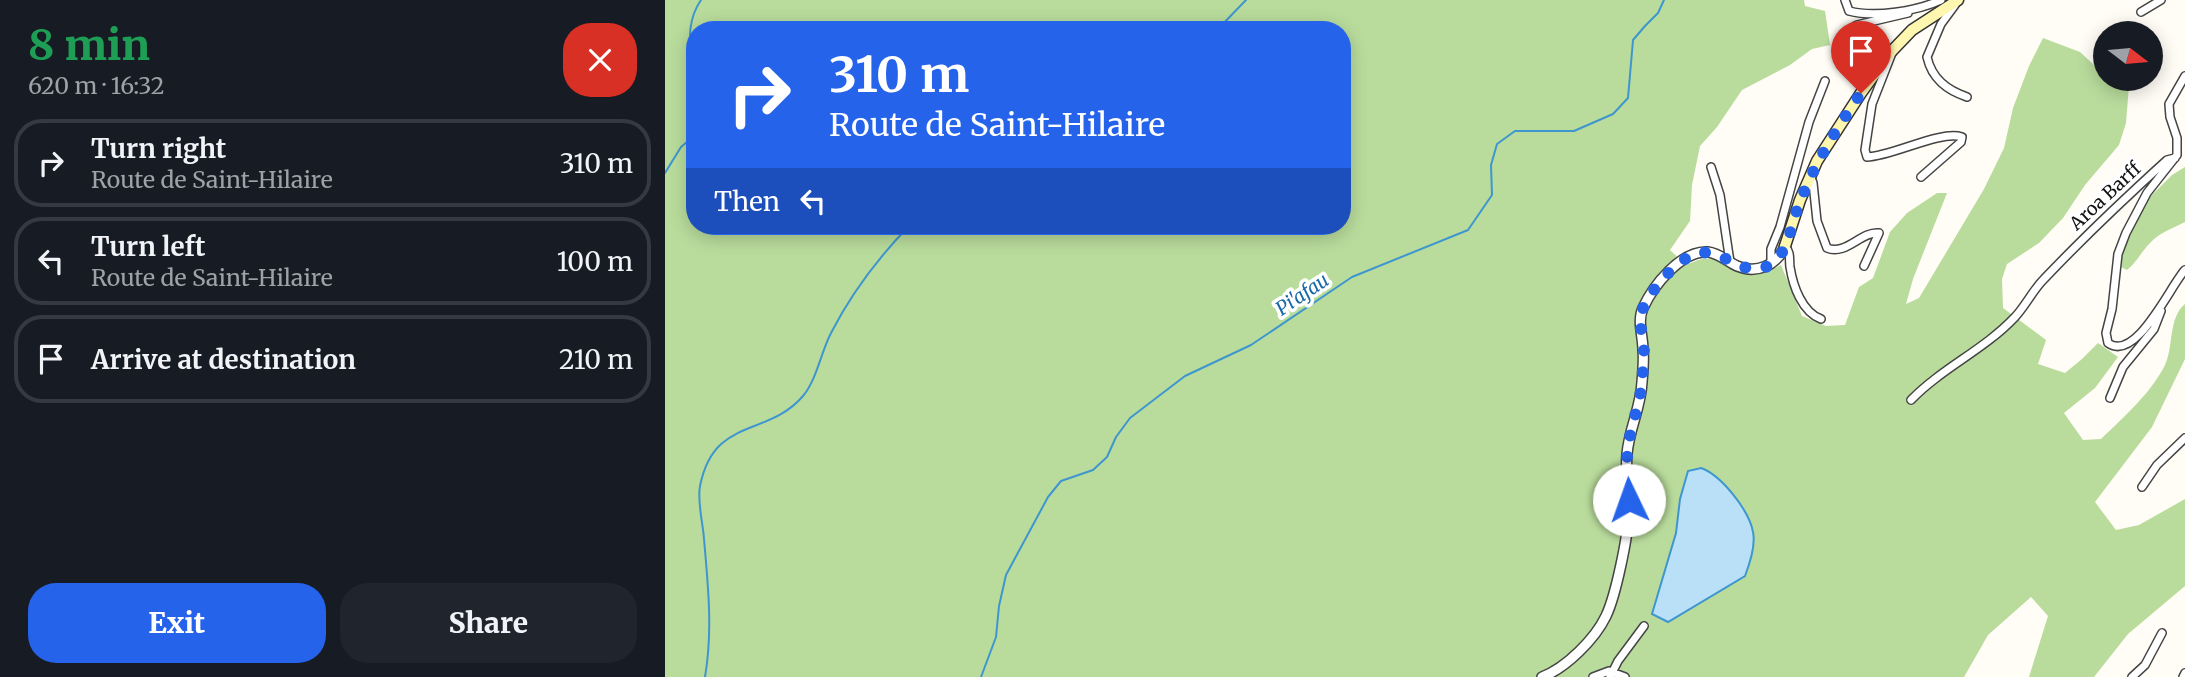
<!DOCTYPE html>
<meta charset="utf-8">
<style>
body{margin:0;font-family:Merriweather,serif;background:#20242c;color:#f1f3f6;height:100vh;display:flex;flex-direction:column;font-size:26px;white-space:nowrap}
*{box-sizing:border-box;margin:0}
p{font-size:23px;color:#9ea1a6}
.icon{flex:none;width:38px;height:38px;fill:none;stroke:currentColor;stroke-width:2;stroke-linecap:round;stroke-linejoin:round}
.map{position:relative;flex:1;overflow:hidden}
.panel{display:flex;flex-direction:column;background:#171b24;width:665px}
.panel>*{flex:none}
.top-card{position:absolute;left:21px;top:21px;width:665px;height:214px;border-radius:28px;box-shadow:0 4px 18px #0003;background:#2563eb;color:#fff;overflow:hidden}
.needle{width:46px;rotate:106deg}
.fabs{position:absolute;left:1428px;top:21px;display:grid;gap:14px}
.fabs a{display:grid;place-items:center;width:70px;height:70px;border-radius:50%;background:#171b24;box-shadow:0 4px 18px #0003;font-size:35px}
.pin{position:absolute;display:grid;place-items:center;width:60px;height:60px;color:#fff;margin:-72px -30px;border-radius:50% 50% 50% 0;rotate:-45deg;box-shadow:0 0 7px #0007}
.pin .icon{rotate:45deg}
.me{position:absolute;width:77px;margin:-38px;rotate:357deg;stroke-linejoin:round;filter:drop-shadow(0 0 5px #0008)}
.turn{display:flex;align-items:center;gap:24px;height:147px;padding:0 28px;font-size:32px}
.turn .icon{width:91px;height:91px;stroke-width:2.5}
.turn b{display:block;font-size:49px;line-height:60px}
.then{display:flex;align-items:center;height:66px;padding:0 28px;background:#0003;gap:14px;font-size:26px}
.round{display:grid;place-items:center;flex:none;width:74px;height:74px;border-radius:28px;background:#20242c}
.head{display:flex;align-items:center;justify-content:space-between;height:119px;padding:0 28px}
h1{font-size:42px;font-weight:800;line-height:52px;color:#1e9e55}
.action{display:flex;gap:14px;margin-top:auto;padding:14px 28px}
.action a{flex:1;height:80px;border-radius:28px;background:#2563eb;color:#fff;font-size:28px;font-weight:800;line-height:80px;text-align:center}
.action a+a{background:#20242c;color:#f1f3f6}
ul{padding:0;list-style:none}
li{display:flex;align-items:center;gap:21px;height:88px;margin:0 14px 10px;padding:0 14px;border:4px solid #363941;border-radius:28px}
li div{flex:1}
li b{display:block;font-size:26px}
li em{font-style:normal}
main{display:flex;flex:1;min-height:0}
.map>svg:first-child{display:block}
.forest{fill:#b9dc9c;fill-rule:evenodd}
.water{fill:#b9e0f7;stroke:#3f96cf;stroke-width:2}
.lines{fill:none;stroke-linecap:round;stroke-linejoin:round}
.stream{stroke:#3f96cf;stroke-width:2}
.minor-casing{stroke:#444;stroke-width:10}
.tertiary-casing{stroke:#444;stroke-width:12}
.secondary-casing{stroke:#333;stroke-width:13}
.minor{stroke:#fff;stroke-width:7}
.tertiary{stroke:#fff;stroke-width:9}
.secondary{stroke:#fff6b0;stroke-width:10}
.route{stroke:#2563eb;stroke-width:12;stroke-dasharray:0 21.6}
.labels{text-anchor:middle;dominant-baseline:central;stroke-width:7;stroke-linejoin:round;paint-order:stroke}
.street-label{font-size:18px;fill:#111;stroke:#fff}
.water-label{font-size:19px;font-style:italic;fill:#1768a6;stroke:#fff}
</style>
<main>
<section class="panel">
<div class="head"><div><h1>8 min</h1><p>620 m · 16:32</p></div><a class="round" style="background:#d93025;color:#fff"><svg class="icon" aria-label="close" viewBox="0 0 24 24"><path d="M6 6l12 12M18 6L6 18"/></svg></a></div>
<ul>
<li><svg class="icon" aria-label="right" viewBox="0 0 24 24"><path d="M7 20v-9h11M14 6l5 5-5 5"/></svg><div><b>Turn right</b><p>Route de Saint-Hilaire</p></div><em>310 m</em></li>
<li><svg class="icon" aria-label="left" viewBox="0 0 24 24"><path d="M17 20v-9H6M10 6l-5 5 5 5"/></svg><div><b>Turn left</b><p>Route de Saint-Hilaire</p></div><em>100 m</em></li>
<li><svg class="icon" aria-label="arrive" viewBox="0 0 24 24"><path d="M6 21V4h12l-3 4 3 4H6"/></svg><div><b>Arrive at destination</b></div><em>210 m</em></li>
</ul>
<div class="action"><a>Exit</a><a>Share</a></div>
</section>
<div class="map">
<svg width="1520" height="677" viewBox="0 0 1520 677">
<rect width="100%" height="100%" fill="#fffdf5"/>
<path class="forest" d="M 0,0 L 1139,0 L 1140,6 L 1160,11 L 1165,45 L 1147,49 L 1125,65 L 1077,90 L 1052,127 L 1035,146 L 1027,185 L 1025,221 L 1005,250 L 1021,265 C 1026,263 1032,260 1037,259 C 1071,255 1068,290 1116,265 L 1137,316 L 1161,326 L 1180,325 L 1194,287 L 1208,278 L 1225,232 L 1242,213 L 1272,193 L 1282,193 L 1248,279 L 1241,304 L 1254,298 L 1319,189 L 1339,148 L 1348,108 L 1364,66 L 1378,38 L 1415,52 L 1440,75 L 1440,79 L 1448,79 L 1464,85 L 1461,123 L 1454,145 L 1420,185 L 1398,218 L 1374,243 L 1342,264 L 1337,279 L 1338,308 L 1381,340 L 1373,364 L 1400,373 L 1417,359 L 1433,343 L 1453,357 L 1430,388 L 1399,413 L 1418,440 L 1436,439 C 1459,417 1486,393 1500,365 C 1509,346 1503,318 1520,304 L 1520,359 L 1487,427 L 1430,502 L 1451,530 L 1474,525 L 1520,499 L 1520,586 L 1463,634 L 1429,677 L 1364,677 L 1383,616 L 1366,597 L 1323,635 L 1299,677 L 0,677 ZM 30,30 L 677,30 L 677,226 L 30,226 Z
M 1520,167 L 1520,222 C 1508,228 1494,233 1485,243 C 1476,252 1472,262 1462,270 L 1456,267 L 1453,257 L 1460,240 L 1485,197 L 1507,175 Z"/>
<path class="water" d="M 1036,468 C 1056,475 1084,510 1088,532 C 1091,546 1085,563 1080,576 L 1003,622 L 987,614 L 1011,533 L 1015,499 L 1023,471 Z"/>
<g class="lines">
<path class="stream" d="M 552,30 L 581,0
M 30,58 C 21,40 25,16 36,0
M 0,173 L 16,147 L 30,135
M 40,677 C 48,631 43,585 39,539 C 38,523 32,502 35,486 C 49,416 102,438 138,396 C 152,379 156,352 166,333 C 187,292 213,258 244,226
M 316,677 L 331,637 L 334,606 L 341,575 L 383,497 L 396,481 L 428,470 L 442,457 L 451,437 L 465,418 L 520,376 L 586,345 L 687,277 L 803,230 L 827,195 L 826,165 L 832,144 L 850,131 L 909,131 L 948,114 L 963,98 L 968,40 L 980,26 L 993,13 L 999,0"/>
<g class="minor-casing">
<path id="minor" d="M 1180,0 L 1184,11 C 1210,18 1252,11 1276,0
M 1290,5 L 1276,24 L 1262,57 C 1267,79 1282,90 1302,97
M 1476,12 L 1496,0
M 1227,53 L 1207,104 L 1200,150 L 1202,157 C 1228,156 1275,130 1297,137 L 1296,142 L 1256,177
M 1192,62 L 1181,43 L 1182,31 L 1192,25 L 1243,13
M 1520,76 L 1504,104 L 1505,117 L 1512,138 L 1512,155 L 1482,193 L 1461,233 L 1453,254 L 1447,309 L 1441,333 L 1443,343 C 1471,363 1505,286 1520,270
M 1046,167 L 1055,195 L 1065,262
M 1145,175 L 1148,183 L 1152,221 L 1162,248 C 1181,256 1196,231 1214,233 L 1199,266
M 1120,246 C 1126,253 1124,258 1125,267 C 1128,286 1137,312 1156,319
M 1106,264 L 1106,249 L 1115,227 L 1144,122 L 1160,81
M 1445,398 L 1458,367 L 1489,329 L 1496,311
M 1246,400 C 1277,368 1319,350 1350,317 C 1361,305 1368,290 1379,279 C 1418,238 1459,199 1502,160 L 1510,158
M 1477,487 L 1492,465 L 1520,438
M 928,677 L 944,671 L 960,677
M 945,677 L 953,661 L 979,626
M 1467,677 L 1480,665 L 1497,633
M 1518,677 L 1520,673"/>
</g>
<g class="tertiary-casing">
<path id="tertiary" d="M 877,677 C 901,668 930,639 941,616 C 951,595 963,536 964,512 C 965,493 960,473 962,454 C 964,429 976,407 977,382 C 978,371 979,360 978,350 C 978,336 972,321 978,308 C 988,286 1016,250 1043,252 C 1054,253 1063,262 1072,266 C 1091,274 1112,266 1120,246"/>
</g>
<g class="secondary-casing">
<path id="secondary" d="M 1120,246 L 1135,200 L 1152,161 L 1196,93 L 1225,53 L 1247,30 L 1293,0"/>
</g>
<use href="#minor" class="minor"/>
<use href="#tertiary" class="tertiary"/>
<use href="#secondary" class="secondary"/>
</g>
<g class="lines">
<path class="route" d="M 964,500 C 963,481 960,461 964,442 C 967,421 976,402 977,380 C 978,370 979,359 979,348 C 978,337 973,323 977,311 C 982,294 1011,260 1030,254 C 1058,244 1080,285 1109,262 C 1121,252 1125,233 1129,219 C 1144,172 1168,134 1196,93"/>
</g>
<g class="labels">
<g class="street-label">
<text transform="translate(1440 196) rotate(-43)">Aroa Barff</text>
</g>
<g class="water-label">
<text transform="translate(637 294) rotate(-34)">Pi'afau</text>
</g>
</g>
</svg>
<div class="fabs">
<a><svg class="needle" viewBox="-14 -14 28 28"><path d="M0-13l5 13h-10z" fill="#e53935"/><path d="M0 13l5-13h-10z" fill="#9ea1a6"/></svg></a>
</div>
<div class="pin" style="left:1196px;top:93px;background:#d93025"><svg class="icon" aria-label="arrive" viewBox="0 0 24 24"><path d="M6 21V4h12l-3 4 3 4H6"/></svg></div>
<svg class="me" style="left:964px;top:500px" viewBox="-20 -20 40 40"><circle r="19" fill="#fff"/><path d="M0-13L10 11 0 6-10 11z" fill="#2563eb"/></svg>
<div class="top-card">
<div class="turn"><svg class="icon" aria-label="right" viewBox="0 0 24 24"><path d="M7 20v-9h11M14 6l5 5-5 5"/></svg><div><b>310 m</b>Route de Saint-Hilaire</div></div>
<div class="then">Then<svg class="icon" aria-label="left" viewBox="0 0 24 24"><path d="M17 20v-9H6M10 6l-5 5 5 5"/></svg></div>
</div>
</div>
</main>
